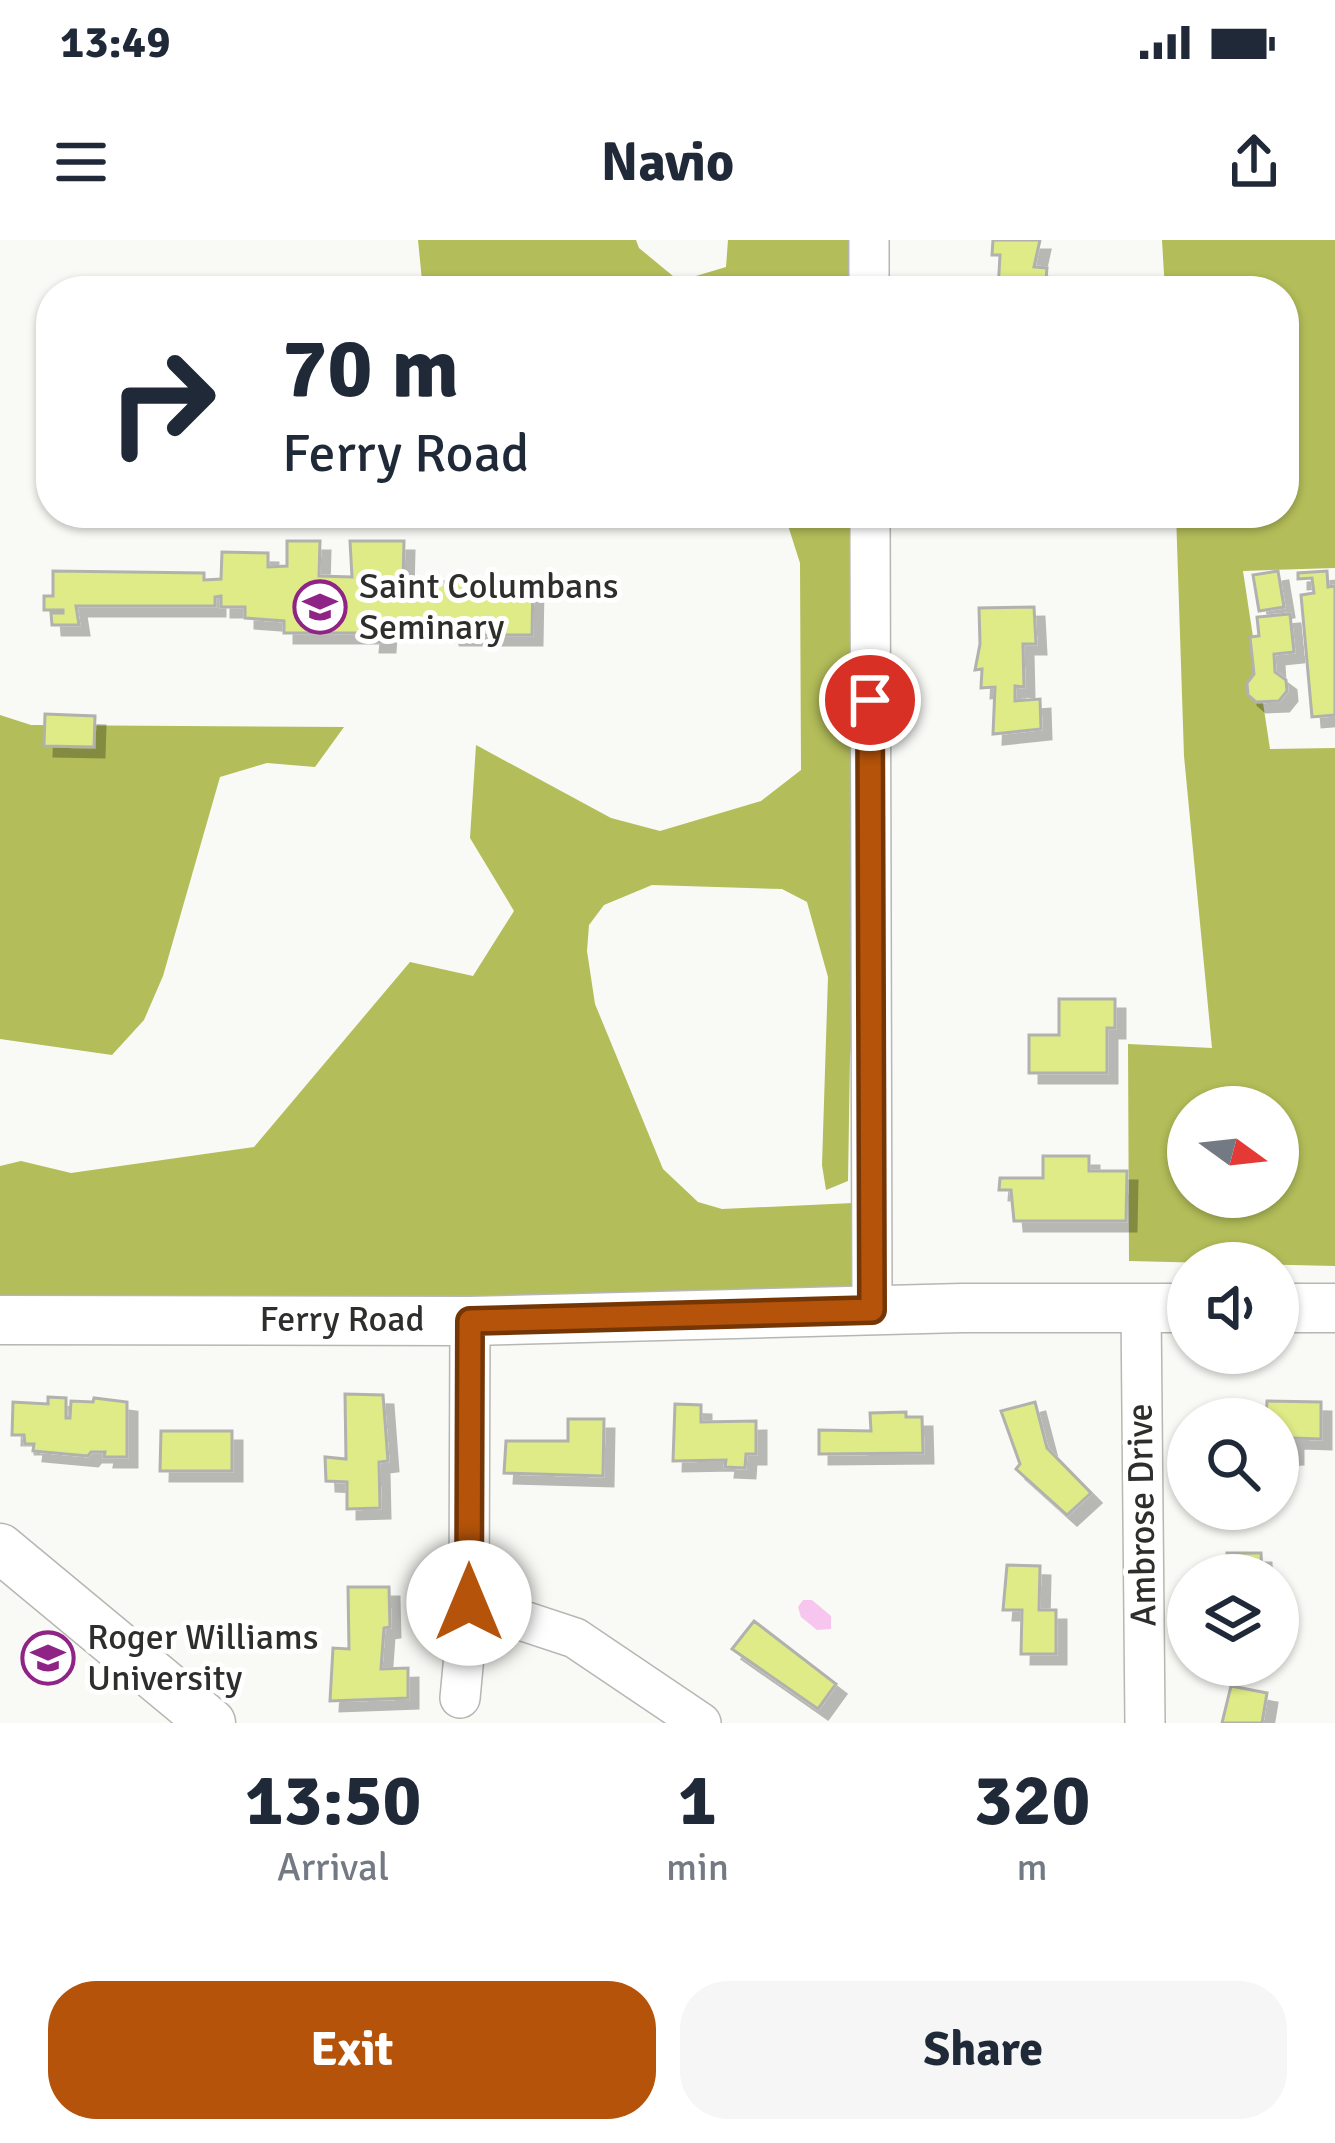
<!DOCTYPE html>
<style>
body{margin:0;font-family:Signika,sans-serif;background:#f6f6f7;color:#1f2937;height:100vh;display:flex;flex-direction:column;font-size:45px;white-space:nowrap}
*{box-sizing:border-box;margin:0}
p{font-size:39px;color:#747a83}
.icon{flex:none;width:66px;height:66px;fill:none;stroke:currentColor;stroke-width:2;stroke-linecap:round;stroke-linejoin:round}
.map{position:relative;height:1483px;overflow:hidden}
.side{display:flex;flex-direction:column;background:#fff;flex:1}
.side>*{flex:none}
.hud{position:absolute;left:36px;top:36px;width:1263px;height:252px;border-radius:48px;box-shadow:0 3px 9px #0004;background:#fff;color:#1f2937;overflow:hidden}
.needle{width:78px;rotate:105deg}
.tools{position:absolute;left:1167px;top:846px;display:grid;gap:24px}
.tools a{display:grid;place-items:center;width:132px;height:132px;border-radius:50%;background:#fff;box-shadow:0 3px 9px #0004;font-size:60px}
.pin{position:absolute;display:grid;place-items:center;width:102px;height:102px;color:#fff;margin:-51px;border:6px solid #fff;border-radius:50%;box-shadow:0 3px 12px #0007}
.me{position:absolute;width:132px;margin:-66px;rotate:0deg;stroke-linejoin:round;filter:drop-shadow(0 0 9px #0008)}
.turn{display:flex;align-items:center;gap:42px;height:252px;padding:0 48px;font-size:54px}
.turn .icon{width:156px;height:156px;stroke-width:2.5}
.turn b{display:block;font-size:84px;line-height:102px}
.eta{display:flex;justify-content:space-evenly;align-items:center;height:204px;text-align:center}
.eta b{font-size:72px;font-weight:800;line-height:84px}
.action{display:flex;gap:24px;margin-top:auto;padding:24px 48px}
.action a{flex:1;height:138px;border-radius:48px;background:#b45309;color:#fff;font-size:48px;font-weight:800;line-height:138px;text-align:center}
.action a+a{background:#f6f6f7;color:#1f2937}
.status{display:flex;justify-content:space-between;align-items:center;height:84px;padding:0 60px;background:#fff;direction:ltr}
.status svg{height:33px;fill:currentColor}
header{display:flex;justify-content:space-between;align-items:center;height:156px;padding:0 48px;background:#fff;font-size:54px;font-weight:800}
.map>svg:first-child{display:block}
.forest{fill:#b3bd59;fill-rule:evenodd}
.water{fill:#f6c6ee}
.building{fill:#dfeb86;stroke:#b1b2ae;stroke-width:3;filter:url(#shadow)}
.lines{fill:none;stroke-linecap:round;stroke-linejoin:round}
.minor-casing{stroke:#b6b6b2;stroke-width:42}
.major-casing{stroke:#b6b6b2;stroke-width:51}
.minor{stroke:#fff;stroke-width:39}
.major{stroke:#fff;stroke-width:48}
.route-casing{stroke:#753606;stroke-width:30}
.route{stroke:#b45309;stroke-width:21}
.labels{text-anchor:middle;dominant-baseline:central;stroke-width:10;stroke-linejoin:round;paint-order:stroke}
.poi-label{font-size:36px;fill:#2e2e2c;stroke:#fff;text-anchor:start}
.street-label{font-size:36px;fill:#2e2e2c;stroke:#fff}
</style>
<div class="status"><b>13:49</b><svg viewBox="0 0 49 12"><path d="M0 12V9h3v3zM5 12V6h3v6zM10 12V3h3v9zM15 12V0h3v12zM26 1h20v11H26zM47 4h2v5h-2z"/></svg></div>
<header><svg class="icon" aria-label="menu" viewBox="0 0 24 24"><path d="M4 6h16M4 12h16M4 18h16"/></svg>Navio<svg class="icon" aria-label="share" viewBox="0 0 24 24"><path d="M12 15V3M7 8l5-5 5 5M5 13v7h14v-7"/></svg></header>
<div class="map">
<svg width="1335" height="1483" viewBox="0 0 1335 1483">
<defs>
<filter id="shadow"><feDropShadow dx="10" dy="10" stdDeviation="0" flood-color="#0004"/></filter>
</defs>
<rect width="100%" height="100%" fill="#f9faf5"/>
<path class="forest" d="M 418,0 L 636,0 L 639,8 L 679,41 L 726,27 L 728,0 L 869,0 L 869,51 L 423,51 Z
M 1162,0 L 1335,0 L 1335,328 L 1243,331 L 1270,509 L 1335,508 L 1335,1026 L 1129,1021 L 1128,804 L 1212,808 L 1184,516 L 1176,273 L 1284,273 L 1284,51 L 1165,51 ZM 1188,867 L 1278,867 L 1278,957 L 1188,957 Z
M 784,273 L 867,273 L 863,691 L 850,817 L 848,941 L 826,950 L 822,925 L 828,737 L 807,662 L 782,649 L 652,645 L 604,665 L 589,685 L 587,711 L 595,764 L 663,929 L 698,962 L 722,969 L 853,963 L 853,1056 L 0,1068 L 0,926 L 21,921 L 71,933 L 254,907 L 410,722 L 473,736 L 514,671 L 470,598 L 476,505 L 611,578 L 660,591 L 761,561 L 801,530 L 800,323 Z
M 0,475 L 31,485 L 344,487 L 315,527 L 267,523 L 220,537 L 163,736 L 144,780 L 112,815 L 0,799 Z"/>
<path class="water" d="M 803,1360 L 812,1360 L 831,1376 L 831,1389 L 817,1390 L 801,1377 L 798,1367 Z"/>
<path class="building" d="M 993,0 L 1040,0 L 1034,27 L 1047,28 L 1045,51 L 998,51 L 1000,15 L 992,15 Z
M 287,301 L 320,301 L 319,336 L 352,337 L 350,301 L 404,301 L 403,343 L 533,339 L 532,395 L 450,395 L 449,391 L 386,389 L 385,402 L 370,402 L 371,393 L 284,393 L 284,381 L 245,378 L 245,367 L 221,367 L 221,356 L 215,357 L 215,366 L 76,366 L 79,385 L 52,385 L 51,373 L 63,373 L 63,370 L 44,370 L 44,356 L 53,356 L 53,331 L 204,333 L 204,340 L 221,339 L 222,312 L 268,313 L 268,327 L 287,326 Z
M 1278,331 L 1284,367 L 1259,371 L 1253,335 Z
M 1327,331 L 1328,347 L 1335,346 L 1335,475 L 1312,477 L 1301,355 L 1314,353 L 1312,338 L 1298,339 L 1298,333 Z
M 1034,367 L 1036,404 L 1023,404 L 1024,447 L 1015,446 L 1015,461 L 1040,459 L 1041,489 L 993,494 L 995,447 L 981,448 L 982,429 L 975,430 L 980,404 L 979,368 Z
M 1290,374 L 1294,412 L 1274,414 L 1275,432 L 1286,440 L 1287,451 L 1279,461 L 1256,462 L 1248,455 L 1247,443 L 1254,434 L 1250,397 L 1259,396 L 1257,377 Z
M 45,474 L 95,476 L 94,507 L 44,506 Z
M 1059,759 L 1115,759 L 1115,788 L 1107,788 L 1107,833 L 1029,833 L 1029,795 L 1059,795 Z
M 1043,916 L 1089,916 L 1089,931 L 1127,931 L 1126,981 L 1014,981 L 1011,950 L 999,950 L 1000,938 L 1043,938 Z
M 345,1154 L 383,1155 L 388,1221 L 379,1222 L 380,1268 L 347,1269 L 347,1242 L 326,1241 L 325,1217 L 346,1219 Z
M 48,1157 L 66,1158 L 66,1178 L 70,1178 L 71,1161 L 93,1162 L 94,1158 L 127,1162 L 127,1217 L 104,1217 L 105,1212 L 91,1212 L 88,1216 L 33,1211 L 34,1204 L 25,1204 L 24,1195 L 12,1195 L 13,1162 L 48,1164 Z
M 1267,1161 L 1321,1162 L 1321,1199 L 1293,1198 L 1293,1214 L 1278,1215 L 1278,1179 L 1266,1179 Z
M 1035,1162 L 1047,1208 L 1091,1253 L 1067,1275 L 1016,1229 L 1020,1224 L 1001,1171 Z
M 675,1164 L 701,1165 L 701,1182 L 756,1181 L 756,1214 L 746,1214 L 745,1228 L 725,1227 L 726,1220 L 673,1221 Z
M 906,1172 L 906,1177 L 922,1177 L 923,1213 L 819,1214 L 819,1190 L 871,1191 L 870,1173 Z
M 568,1179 L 604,1179 L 603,1236 L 504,1233 L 506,1201 L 568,1201 Z
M 161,1191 L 232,1191 L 232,1231 L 160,1231 Z
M 1227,1313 L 1261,1313 L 1262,1335 L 1227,1335 Z
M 1007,1325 L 1040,1326 L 1039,1370 L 1056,1370 L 1056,1414 L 1021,1414 L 1022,1370 L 1003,1370 Z
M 348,1347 L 389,1347 L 390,1387 L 384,1388 L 381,1429 L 408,1428 L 408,1458 L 330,1461 L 333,1408 L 349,1409 Z
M 754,1381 L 836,1444 L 818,1469 L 732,1409 Z
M 1231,1446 L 1267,1453 L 1262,1483 L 1222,1483 Z"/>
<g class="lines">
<g class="minor-casing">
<path id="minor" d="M 869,0 L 869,51
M 870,273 L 872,1070
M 1141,1068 L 1145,1483
M 469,1363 L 575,1398 L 701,1483
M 460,1458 L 469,1363 L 470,1081"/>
</g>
<g class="major-casing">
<path id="major" d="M 1278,1068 L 1335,1068
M 0,1080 L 470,1081 L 962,1068 L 1188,1068
M 0,1308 L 211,1483"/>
</g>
<use href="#minor" class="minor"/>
<use href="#major" class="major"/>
</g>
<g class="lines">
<g class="route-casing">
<path id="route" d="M 469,1363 L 470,1081 L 872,1070 L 870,460"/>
</g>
<use href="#route" class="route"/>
</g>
<defs>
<g id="school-ring" transform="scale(2.7)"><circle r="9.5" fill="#fff" stroke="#902386" stroke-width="1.5"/><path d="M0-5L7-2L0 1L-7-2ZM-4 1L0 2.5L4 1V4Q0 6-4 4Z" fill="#902386"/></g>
<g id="university-ring" transform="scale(2.7)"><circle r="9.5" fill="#fff" stroke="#902386" stroke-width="1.5"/><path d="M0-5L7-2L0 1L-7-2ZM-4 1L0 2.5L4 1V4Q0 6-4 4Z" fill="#902386"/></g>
</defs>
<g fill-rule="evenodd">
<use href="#school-ring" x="320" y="367"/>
<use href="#university-ring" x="48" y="1418"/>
</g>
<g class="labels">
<g class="poi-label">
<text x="359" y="346">Saint Columbans<tspan x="359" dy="41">Seminary</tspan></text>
<text x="87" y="1397">Roger Williams<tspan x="87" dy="41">University</tspan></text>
</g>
<g class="street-label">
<text x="342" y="1079">Ferry Road</text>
<text transform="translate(1142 1275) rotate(-91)">Ambrose Drive</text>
</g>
</g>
</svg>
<div class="tools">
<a><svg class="needle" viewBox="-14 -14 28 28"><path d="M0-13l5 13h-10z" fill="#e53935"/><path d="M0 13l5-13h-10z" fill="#747a83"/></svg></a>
<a><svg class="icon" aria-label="sound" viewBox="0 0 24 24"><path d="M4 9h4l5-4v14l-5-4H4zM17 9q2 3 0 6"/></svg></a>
<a><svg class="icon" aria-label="search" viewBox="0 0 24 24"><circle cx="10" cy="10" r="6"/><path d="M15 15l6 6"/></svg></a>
<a><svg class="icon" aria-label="layers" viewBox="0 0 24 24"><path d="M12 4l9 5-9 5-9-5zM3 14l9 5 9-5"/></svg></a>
</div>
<div class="pin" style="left:870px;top:460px;background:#d93025"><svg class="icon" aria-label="arrive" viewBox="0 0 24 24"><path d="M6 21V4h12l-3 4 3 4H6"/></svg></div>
<svg class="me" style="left:469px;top:1363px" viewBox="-20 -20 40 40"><circle r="19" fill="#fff"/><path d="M0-13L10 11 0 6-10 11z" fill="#b45309"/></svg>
<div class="hud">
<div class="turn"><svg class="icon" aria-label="right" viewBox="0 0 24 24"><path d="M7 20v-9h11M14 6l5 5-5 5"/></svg><div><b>70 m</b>Ferry Road</div></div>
</div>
</div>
<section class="side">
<div class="eta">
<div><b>13:50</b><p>Arrival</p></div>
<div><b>1</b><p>min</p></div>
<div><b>320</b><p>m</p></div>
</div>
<div class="action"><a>Exit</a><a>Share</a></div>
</section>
